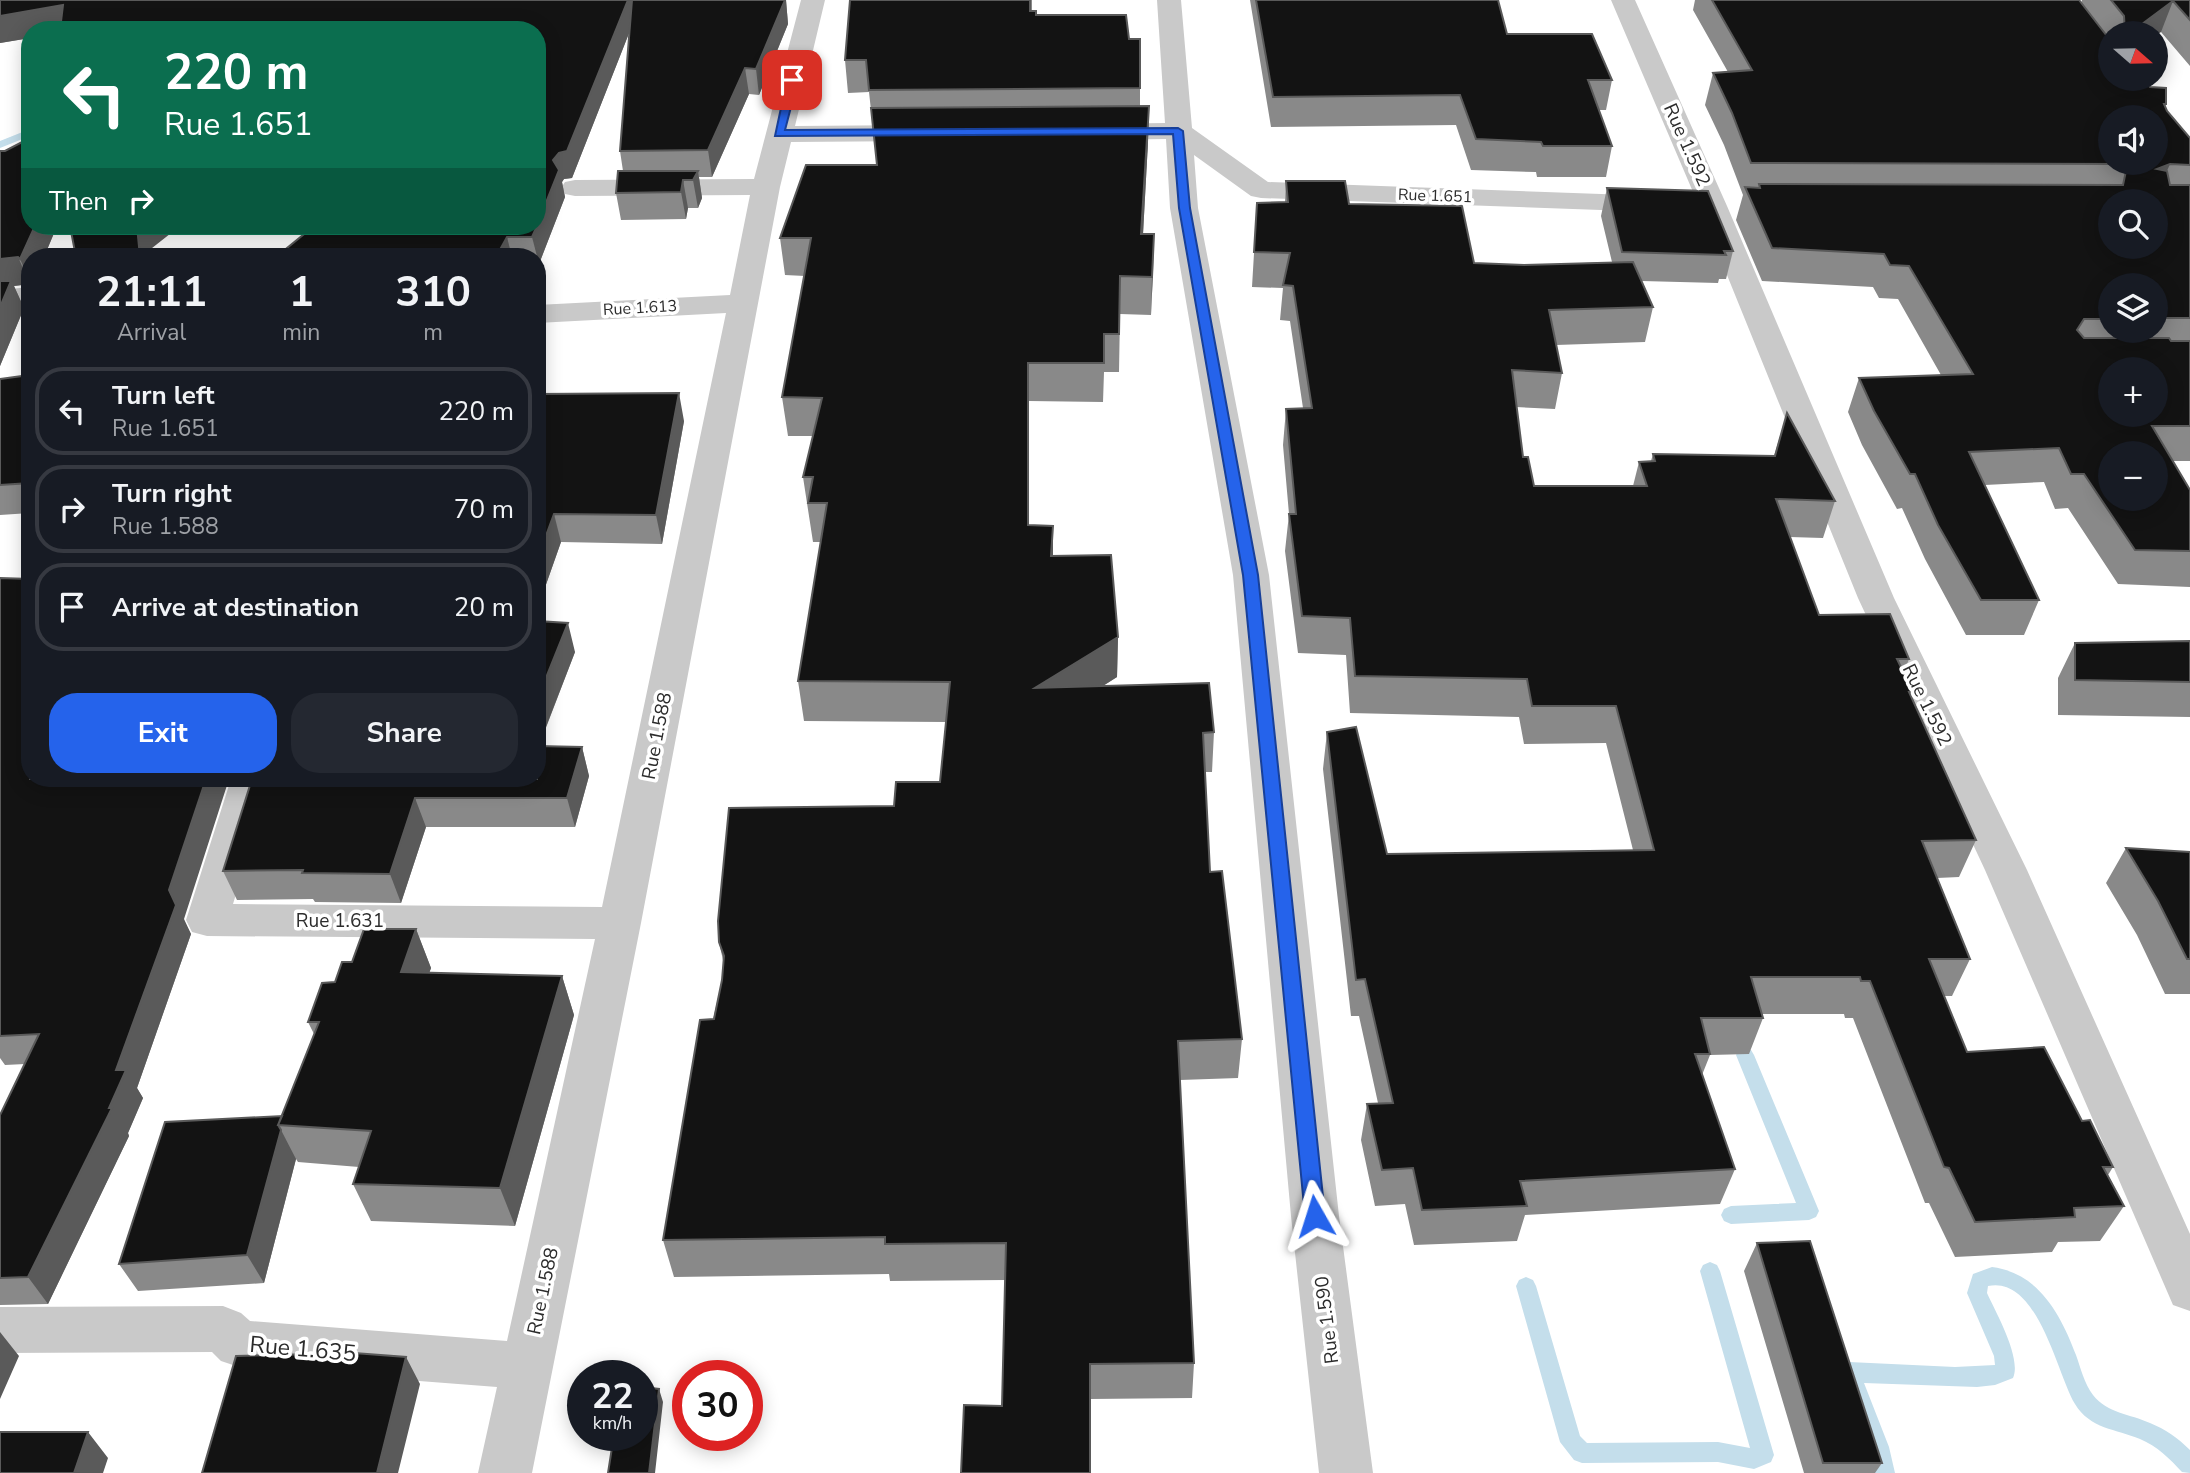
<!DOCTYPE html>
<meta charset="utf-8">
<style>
body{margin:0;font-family:"Nunito Sans",sans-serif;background:#242831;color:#f1f3f6;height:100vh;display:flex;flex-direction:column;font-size:26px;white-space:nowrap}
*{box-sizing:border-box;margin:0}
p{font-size:23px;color:#9ea1a6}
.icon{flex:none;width:38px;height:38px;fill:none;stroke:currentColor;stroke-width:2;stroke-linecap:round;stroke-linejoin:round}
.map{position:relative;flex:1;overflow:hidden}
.details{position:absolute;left:21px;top:248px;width:525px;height:539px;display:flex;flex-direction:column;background:#171b24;border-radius:28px;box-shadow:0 4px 18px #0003}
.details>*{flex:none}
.guide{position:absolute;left:21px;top:21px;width:525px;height:214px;border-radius:28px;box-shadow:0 4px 18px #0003;background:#0b6e4f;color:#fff;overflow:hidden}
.needle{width:46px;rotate:110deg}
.fabs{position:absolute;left:2098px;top:21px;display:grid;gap:14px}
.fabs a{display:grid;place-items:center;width:70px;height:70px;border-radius:50%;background:#171b24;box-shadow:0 4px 18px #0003;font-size:35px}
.speed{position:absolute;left:567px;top:1360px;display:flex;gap:14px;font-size:35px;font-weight:700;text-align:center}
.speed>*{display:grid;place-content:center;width:91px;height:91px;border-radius:50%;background:#171b24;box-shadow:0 4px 18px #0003;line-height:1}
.speed small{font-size:18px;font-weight:400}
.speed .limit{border:10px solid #d22;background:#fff;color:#111}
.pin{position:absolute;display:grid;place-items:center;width:60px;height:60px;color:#fff;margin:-30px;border-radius:14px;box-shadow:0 4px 10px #0006}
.me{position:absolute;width:77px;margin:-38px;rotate:354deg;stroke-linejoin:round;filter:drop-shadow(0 0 5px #0008)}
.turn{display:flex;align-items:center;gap:24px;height:147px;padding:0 28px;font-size:32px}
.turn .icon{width:91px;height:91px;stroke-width:2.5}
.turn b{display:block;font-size:49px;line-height:60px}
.then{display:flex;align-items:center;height:66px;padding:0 28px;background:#0003;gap:14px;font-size:26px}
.eta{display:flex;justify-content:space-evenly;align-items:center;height:119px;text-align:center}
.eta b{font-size:42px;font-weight:700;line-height:49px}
.button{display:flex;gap:14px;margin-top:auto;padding:14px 28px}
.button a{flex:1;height:80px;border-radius:28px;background:#2563eb;color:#fff;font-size:28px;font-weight:700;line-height:80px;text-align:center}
.button a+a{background:#242831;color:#f1f3f6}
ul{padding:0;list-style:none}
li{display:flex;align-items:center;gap:21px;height:88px;margin:0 14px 10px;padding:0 14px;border:4px solid #363941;border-radius:28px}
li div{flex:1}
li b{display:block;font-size:26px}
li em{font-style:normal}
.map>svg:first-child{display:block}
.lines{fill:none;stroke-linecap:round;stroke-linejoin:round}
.stream{fill:#c4deeb;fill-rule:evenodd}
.minor{fill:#c9c9c9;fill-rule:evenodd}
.wall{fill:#898989;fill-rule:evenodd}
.shaded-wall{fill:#5a5a5a}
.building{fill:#131313;stroke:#5a5a5a;stroke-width:2;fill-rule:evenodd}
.route{fill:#2563eb;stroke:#184099;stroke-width:2}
.labels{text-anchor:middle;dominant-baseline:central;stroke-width:7;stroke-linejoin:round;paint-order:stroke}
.far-street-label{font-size:16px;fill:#2c2c2c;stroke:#fff}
.street-label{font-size:19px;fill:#2c2c2c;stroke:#fff}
.near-street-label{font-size:23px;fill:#2c2c2c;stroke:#fff}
</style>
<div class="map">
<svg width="2190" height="1473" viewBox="0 0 2190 1473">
<rect width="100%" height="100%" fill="#fff"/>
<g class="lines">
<path class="stream" d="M 30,129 L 30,136 L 0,148 L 0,141 Z
M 1745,1047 L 1751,1050 L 1754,1055 L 1819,1211 L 1816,1217 L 1809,1220 L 1731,1224 L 1724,1221 L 1721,1215 L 1724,1209 L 1731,1206 L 1796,1203 L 1736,1055 L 1739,1050 Z
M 1710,1262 L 1717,1265 L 1720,1271 L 1774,1455 L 1771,1462 L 1754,1469 L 1718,1462 L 1582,1463 L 1574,1460 L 1560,1442 L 1516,1286 L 1519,1280 L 1526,1277 L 1533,1280 L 1536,1286 L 1580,1436 L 1587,1443 L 1718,1442 L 1750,1448 L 1700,1271 L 1703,1265 Z
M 1992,1267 C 2039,1273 2061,1315 2076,1355 C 2081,1369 2084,1383 2093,1395 C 2107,1413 2130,1414 2150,1423 C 2165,1429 2178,1438 2190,1450 L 2190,1473 L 2182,1472 C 2170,1459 2157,1446 2140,1439 C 2116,1429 2090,1429 2075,1404 C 2057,1374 2038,1275 1988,1286 L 1987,1293 C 1996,1313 2022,1358 2013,1378 L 1995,1385 L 1977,1387 L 1864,1383 L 1889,1447 L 1895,1473 L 1873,1473 L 1867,1447 L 1839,1372 L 1842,1365 L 1849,1362 L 1955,1367 L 1995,1365 L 1994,1356 L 1967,1293 L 1973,1274 Z"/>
<path class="minor" d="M 801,0 L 825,0 L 795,126 L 924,125 L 933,127 L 937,133 L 933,139 L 924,141 L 791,142 L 780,187 L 641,923 L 532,1473 L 478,1473 L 497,1387 L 239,1367 L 221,1361 L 212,1352 L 0,1353 L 0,1307 L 223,1306 L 241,1313 L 250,1321 L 507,1341 L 595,939 L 207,936 L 192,932 L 186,920 L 231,779 L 271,779 L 233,904 L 602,907 L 726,313 L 537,323 L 537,305 L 730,295 L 750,195 L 575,196 L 565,194 L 561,188 L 565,182 L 575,180 L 754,179 Z
M 1157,0 L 1181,0 L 1192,128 L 1268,182 L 1657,196 L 1667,198 L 1671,204 L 1667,210 L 1657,212 L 1261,198 L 1251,196 L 1194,155 L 1198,208 L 1269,575 L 1339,1216 L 1373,1473 L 1319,1473 L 1291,1216 L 1233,575 L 1170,208 L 1166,139 L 1096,140 L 1087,138 L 1083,132 L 1087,126 L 1096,124 L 1165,123 Z
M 1611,0 L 1635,0 L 1727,206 L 1894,598 L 2027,870 L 2190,1234 L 2190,1311 L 2173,1305 L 1985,870 L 1858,598 L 1699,206 Z
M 30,287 L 30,305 L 0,308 L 0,290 Z"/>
</g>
<path class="wall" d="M 0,0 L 786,0 L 788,24 L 759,95 L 749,94 L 712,177 L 699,177 L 702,198 L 698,208 L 688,208 L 686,219 L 621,220 L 616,193 L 623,171 L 620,151 L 629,33 L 572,178 L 564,179 L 562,182 L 565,197 L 539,264 L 537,264 L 537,257 L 276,257 L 313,227 L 306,226 L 537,226 L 537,30 L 30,30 L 30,38 L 0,43 Z
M 850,0 L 1032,0 L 1032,11 L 1036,15 L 1129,39 L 1140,39 L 1140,106 L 1149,106 L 1148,142 L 1143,234 L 1153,272 L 1151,315 L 1120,314 L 1119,372 L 1104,372 L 1103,402 L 1029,401 L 1029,525 L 1053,526 L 1053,556 L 1118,637 L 1117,677 L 1103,686 L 1214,732 L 1212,772 L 1205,772 L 1210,872 L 1242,1039 L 1238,1078 L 1180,1080 L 1194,1363 L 1192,1398 L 1090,1399 L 1002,1406 L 1005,1280 L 890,1281 L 889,1274 L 674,1277 L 663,1240 L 722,980 L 724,965 L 719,942 L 894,806 L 940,782 L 946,722 L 804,721 L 798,681 L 821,542 L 813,542 L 803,477 L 813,436 L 788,436 L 782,397 L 805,276 L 785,275 L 780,238 L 877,165 L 869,92 L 848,93 L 845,60 Z
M 1250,0 L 1498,0 L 1507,34 L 1612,80 L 1606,110 L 1599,110 L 1612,146 L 1606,177 L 1537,177 L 1536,172 L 1471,170 L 1456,125 L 1271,127 Z
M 1695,0 L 2079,0 L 2081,3 L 2082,0 L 2190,0 L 2190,66 L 2161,32 L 2156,33 L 2110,33 L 2110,79 L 2150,87 L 2166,104 L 2165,107 L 2167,111 L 2190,138 L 2190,461 L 2173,461 L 2190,490 L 2190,587 L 2118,584 L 2068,508 L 2055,509 L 2044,482 L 1985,485 L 2039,600 L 2024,635 L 1966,635 L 1925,559 L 1902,508 L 1897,509 L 1862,445 L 1848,412 L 1859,378 L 1941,375 L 1898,299 L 1879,298 L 1873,287 L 1762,281 L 1736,220 L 1743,195 L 1724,145 L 1705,105 L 1713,73 L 1728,72 L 1693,10 ZM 2110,285 L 2156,285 L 2156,331 L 2110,331 Z
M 0,151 L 5,151 L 30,226 L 57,226 L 44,257 L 30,257 L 30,284 L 14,286 L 24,308 L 0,366 Z
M 1286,181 L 1349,204 L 1474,263 L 1524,265 L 1612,262 L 1601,216 L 1607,188 L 1733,251 L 1726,279 L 1719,279 L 1718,283 L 1642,281 L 1653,307 L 1645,342 L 1556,345 L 1562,373 L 1555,409 L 1516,407 L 1523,457 L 1534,486 L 1633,486 L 1639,462 L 1651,461 L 1653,454 L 1774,456 L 1787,413 L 1835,501 L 1823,538 L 1790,537 L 1819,615 L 1909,659 L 1904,672 L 1913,692 L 1912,697 L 1976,840 L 1959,877 L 1937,878 L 1970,959 L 1952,996 L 1944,996 L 1967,1052 L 2082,1121 L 2113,1167 L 2108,1175 L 2124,1206 L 2100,1241 L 2058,1242 L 2052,1252 L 1955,1257 L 1929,1203 L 1925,1203 L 1853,1018 L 1845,1018 L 1844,1014 L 1762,1014 L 1763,1018 L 1749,1054 L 1710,1055 L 1702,1075 L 1735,1169 L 1720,1204 L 1525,1215 L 1517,1241 L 1414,1245 L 1405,1204 L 1375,1206 L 1361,1140 L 1367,1104 L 1378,1103 L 1359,1016 L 1351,1016 L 1323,769 L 1327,732 L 1387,854 L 1633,850 L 1606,743 L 1524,744 L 1519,717 L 1350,713 L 1346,655 L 1298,653 L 1285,551 L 1289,514 L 1283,445 L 1286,409 L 1303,408 L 1290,321 L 1280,320 L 1283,288 L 1252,287 L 1257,203 L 1285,202 Z
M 30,375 L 30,513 L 0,515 L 0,379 Z
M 537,394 L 684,421 L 662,544 L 561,542 L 537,610 Z
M 0,578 L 191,934 L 137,1088 L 143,1098 L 128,1133 L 129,1136 L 48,1304 L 0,1305 L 0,1115 L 25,1064 L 5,1065 L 0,1058 Z
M 537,621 L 575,652 L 539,746 L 582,747 L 589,776 L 575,827 L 426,827 L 401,903 L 315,902 L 313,899 L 237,900 L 223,871 Z
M 2190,641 L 2190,717 L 2058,715 L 2058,678 L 2075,643 Z
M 2126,848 L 2190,852 L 2190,994 L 2165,994 L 2137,935 L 2106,883 Z
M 416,929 L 431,968 L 429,973 L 562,976 L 574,1015 L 515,1226 L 371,1221 L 353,1184 L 359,1167 L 298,1162 L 296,1159 L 264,1283 L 138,1291 L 119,1264 L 282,1116 L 314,1034 L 308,1022 L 335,982 L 352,962 Z
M 1757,1243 L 1882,1463 L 1875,1473 L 1804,1473 L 1744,1271 Z"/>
<path class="shaded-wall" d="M 628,0 L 635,0 L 637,13 L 572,178 L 564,179 L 562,182 L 565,197 L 539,264 L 532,237 L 553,160 Z
M 777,0 L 786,0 L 788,24 L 759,95 L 756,69 Z
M 2173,1 L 2161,32 L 2156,35 L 2156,33 L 2130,33 Z
M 63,5 L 73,30 L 30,30 L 30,38 L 0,43 L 0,16 Z
M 745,68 L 749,94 L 712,177 L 708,150 Z
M 1149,106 L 1148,142 L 1141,271 L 1141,234 Z
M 2170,164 L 2156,196 L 2157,169 Z
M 698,171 L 702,198 L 698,208 L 693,180 Z
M 683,180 L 688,208 L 686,219 L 681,192 Z
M 35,226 L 57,226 L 44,257 L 30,257 L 30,281 L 20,259 Z
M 137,226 L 180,226 L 147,252 L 148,257 L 140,257 Z
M 1154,234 L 1153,272 L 1151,315 L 1152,277 Z
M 507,237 L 512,257 L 496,257 Z
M 18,257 L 30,284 L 14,286 L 24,308 L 0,366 L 0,259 Z
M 1028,363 L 1029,401 L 1029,565 L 1028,525 Z
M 679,393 L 684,421 L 662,544 L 656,515 Z
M 554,514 L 561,542 L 537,610 L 537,560 Z
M 1053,526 L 1053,565 L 1051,556 Z
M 568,623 L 575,652 L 537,750 L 537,700 Z
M 1118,637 L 1117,677 L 1036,728 L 1035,688 Z
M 582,747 L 589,776 L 575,827 L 567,798 Z
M 206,779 L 229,779 L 184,919 L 191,934 L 137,1088 L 143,1098 L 128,1133 L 129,1136 L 48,1304 L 28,1277 L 109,1108 L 116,1070 L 169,890 Z
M 415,798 L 426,827 L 401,903 L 390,874 Z
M 416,929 L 431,968 L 416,1011 L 401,972 Z
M 562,976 L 574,1015 L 515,1226 L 500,1188 Z
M 281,1130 L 296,1159 L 264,1283 L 247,1255 Z
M 0,1332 L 19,1356 L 0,1399 Z
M 406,1357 L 420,1384 L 398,1473 L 377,1473 Z
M 659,1389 L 663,1402 L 655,1473 L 649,1473 Z
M 88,1432 L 108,1458 L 103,1473 L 74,1473 Z"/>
<path class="building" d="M 0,0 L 628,0 L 567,151 L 559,153 L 553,160 L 559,170 L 537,225 L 537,30 L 60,30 L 63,5 L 0,16 Z
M 632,0 L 785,0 L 756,69 L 745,68 L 708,150 L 620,151 Z
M 850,0 L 1030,0 L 1030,11 L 1036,11 L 1036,15 L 1126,15 L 1129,39 L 1140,39 L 1140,88 L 869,90 L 866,60 L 845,60 Z
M 1256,0 L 1498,0 L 1507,34 L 1592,34 L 1612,80 L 1588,80 L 1612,146 L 1543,146 L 1541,142 L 1476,139 L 1460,95 L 1273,97 Z
M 1712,0 L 2079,0 L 2110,40 L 2110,79 L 2143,79 L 2150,87 L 2166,88 L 2166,104 L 2164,104 L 2167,111 L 2190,138 L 2190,165 L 2170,164 L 2157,169 L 2167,171 L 2170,185 L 2190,185 L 2190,318 L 2156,318 L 2156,285 L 2110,285 L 2110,319 L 2084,319 L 2077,330 L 2084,338 L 2169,338 L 2171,341 L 2190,341 L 2190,426 L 2152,426 L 2190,490 L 2190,551 L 2135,550 L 2084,474 L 2071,474 L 2059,448 L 1969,452 L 2039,600 L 1981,600 L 1938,525 L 1915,474 L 1910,474 L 1874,411 L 1859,378 L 1973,374 L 1909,266 L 1890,265 L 1884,254 L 1772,248 L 1745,187 L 1760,188 L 1759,184 L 2123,185 L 2126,171 L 2135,171 L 2135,167 L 2123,164 L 1751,163 L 1732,113 L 1713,73 L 1752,70 ZM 2110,117 L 2156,117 L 2156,163 L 2110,163 ZM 2110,201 L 2156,201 L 2156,247 L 2110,247 ZM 2110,369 L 2156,369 L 2156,415 L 2110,415 ZM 2110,453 L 2156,453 L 2156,499 L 2110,499 Z
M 2111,0 L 2190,0 L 2190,20 L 2173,1 L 2130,33 L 2125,33 L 2124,16 Z
M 1149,106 L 1141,234 L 1154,234 L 1152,277 L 1120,276 L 1119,334 L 1104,334 L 1104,363 L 1028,363 L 1028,525 L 1053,526 L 1051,556 L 1111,555 L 1118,637 L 1035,688 L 1209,683 L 1214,732 L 1203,733 L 1210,872 L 1222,871 L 1242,1039 L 1178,1041 L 1194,1363 L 1090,1364 L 1090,1473 L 961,1473 L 964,1405 L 1002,1406 L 1006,1243 L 885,1244 L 885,1237 L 663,1240 L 700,1020 L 714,1019 L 722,980 L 724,956 L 719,942 L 718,921 L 729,808 L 894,806 L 896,782 L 940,782 L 950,682 L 798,681 L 827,503 L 808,503 L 813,477 L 803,477 L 822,398 L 782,397 L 811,238 L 780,238 L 806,165 L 877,165 L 871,108 Z
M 30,138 L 30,226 L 35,226 L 20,259 L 18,257 L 0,259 L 0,151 L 5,151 Z
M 618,171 L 698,171 L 693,180 L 683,180 L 681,192 L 616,193 Z
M 1286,181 L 1345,181 L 1349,204 L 1462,206 L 1474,263 L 1524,265 L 1633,262 L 1653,307 L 1549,310 L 1562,373 L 1512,370 L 1523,457 L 1528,457 L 1534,486 L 1647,486 L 1639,462 L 1655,461 L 1653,454 L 1775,456 L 1787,413 L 1835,501 L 1776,499 L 1819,615 L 1890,614 L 1909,659 L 1897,659 L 1913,692 L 1909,692 L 1976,840 L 1922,841 L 1970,959 L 1929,959 L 1967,1052 L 2044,1047 L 2082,1121 L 2090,1120 L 2113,1167 L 2103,1167 L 2124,1206 L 2074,1208 L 2075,1217 L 1975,1222 L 1949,1168 L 1944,1167 L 1870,981 L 1861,981 L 1860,977 L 1751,977 L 1763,1018 L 1701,1018 L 1710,1054 L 1695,1054 L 1735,1169 L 1520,1181 L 1527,1206 L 1422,1210 L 1413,1168 L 1382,1170 L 1367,1104 L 1393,1103 L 1365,979 L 1356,980 L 1327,732 L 1356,727 L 1387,854 L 1654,850 L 1616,706 L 1532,706 L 1527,679 L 1355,676 L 1350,618 L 1302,616 L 1289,514 L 1296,514 L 1286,409 L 1312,408 L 1293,286 L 1283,285 L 1290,253 L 1254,252 L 1257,203 L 1288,202 Z
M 1607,188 L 1708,191 L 1733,251 L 1724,251 L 1726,255 L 1622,252 Z
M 70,226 L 137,226 L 140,257 L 76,257 Z
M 314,226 L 537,226 L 532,237 L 507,237 L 496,257 L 276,257 Z
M 0,281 L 11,281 L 0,307 Z
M 30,375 L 30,483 L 0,485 L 0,379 Z
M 679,393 L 656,515 L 554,514 L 537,560 L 537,394 Z
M 0,578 L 30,579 L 30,779 L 206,779 L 169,890 L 176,905 L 116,1070 L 126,1070 L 109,1108 L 112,1108 L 28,1277 L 0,1278 L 0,1115 L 39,1034 L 0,1036 Z
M 537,621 L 568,623 L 537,700 Z
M 2190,641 L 2190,682 L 2075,680 L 2075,643 Z
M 537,746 L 582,747 L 567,798 L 415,798 L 390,874 L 302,873 L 303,870 L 223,871 L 252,779 L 537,779 Z
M 2126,848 L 2190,852 L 2190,959 L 2187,959 L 2158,901 Z
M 364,929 L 416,929 L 401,972 L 562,976 L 500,1188 L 353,1184 L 371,1131 L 278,1125 L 319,1022 L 308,1022 L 322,983 L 335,982 L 342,962 L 352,962 Z
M 282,1116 L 278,1125 L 281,1130 L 247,1255 L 119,1264 L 165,1122 Z
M 1810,1241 L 1882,1463 L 1823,1463 L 1757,1243 Z
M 354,1353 L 406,1357 L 377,1473 L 202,1473 L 236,1356 Z
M 642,1387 L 659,1389 L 649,1473 L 608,1473 L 614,1435 L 642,1435 Z
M 0,1432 L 88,1432 L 74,1473 L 0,1473 Z"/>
<path class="route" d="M 792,77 L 798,80 L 785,130 L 1178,128 L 1183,131 L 1190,208 L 1258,575 L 1325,1216 L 1322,1222 L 1315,1224 L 1308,1222 L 1305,1216 L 1243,575 L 1179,208 L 1173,134 L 775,136 L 787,80 Z"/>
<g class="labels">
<g class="far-street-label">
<text transform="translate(1435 196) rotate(2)">Rue 1.651</text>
<text transform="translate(640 308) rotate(-3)">Rue 1.613</text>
</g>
<g class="street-label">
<text transform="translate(1687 145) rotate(66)">Rue 1.592</text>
<text transform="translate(1927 705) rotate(64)">Rue 1.592</text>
<text transform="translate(657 736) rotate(-79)">Rue 1.588</text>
<text x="340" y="921">Rue 1.631</text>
<text transform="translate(543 1291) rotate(-78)">Rue 1.588</text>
<text transform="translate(1327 1320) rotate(-97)">Rue 1.590</text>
</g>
<g class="near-street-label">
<text transform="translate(303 1349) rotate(5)">Rue 1.635</text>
</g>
</g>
</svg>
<div class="fabs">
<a><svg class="needle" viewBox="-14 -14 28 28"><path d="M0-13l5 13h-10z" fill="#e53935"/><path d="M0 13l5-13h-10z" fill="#9ea1a6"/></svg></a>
<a><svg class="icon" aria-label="sound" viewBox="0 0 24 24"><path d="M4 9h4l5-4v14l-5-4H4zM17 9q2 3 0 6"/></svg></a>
<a><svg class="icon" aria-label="search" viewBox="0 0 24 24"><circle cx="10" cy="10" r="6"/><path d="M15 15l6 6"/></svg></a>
<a><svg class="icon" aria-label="layers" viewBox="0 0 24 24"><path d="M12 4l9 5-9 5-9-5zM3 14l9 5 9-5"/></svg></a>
<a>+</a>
<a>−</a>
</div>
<div class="speed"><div>22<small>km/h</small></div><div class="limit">30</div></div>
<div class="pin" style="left:792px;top:80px;background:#d93025"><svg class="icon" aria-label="arrive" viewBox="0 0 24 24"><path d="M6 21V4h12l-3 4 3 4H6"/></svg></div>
<svg class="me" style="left:1315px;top:1216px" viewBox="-20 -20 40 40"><path d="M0-17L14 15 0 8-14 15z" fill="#2563eb" stroke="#fff" stroke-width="4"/></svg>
<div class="guide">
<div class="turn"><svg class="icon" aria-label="left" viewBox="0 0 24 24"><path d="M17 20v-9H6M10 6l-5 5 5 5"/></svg><div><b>220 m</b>Rue 1.651</div></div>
<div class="then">Then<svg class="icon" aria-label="right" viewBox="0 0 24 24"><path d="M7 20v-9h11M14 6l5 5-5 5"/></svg></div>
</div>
<section class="details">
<div class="eta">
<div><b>21:11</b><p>Arrival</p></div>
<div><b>1</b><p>min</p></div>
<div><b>310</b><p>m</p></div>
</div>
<ul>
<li><svg class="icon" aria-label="left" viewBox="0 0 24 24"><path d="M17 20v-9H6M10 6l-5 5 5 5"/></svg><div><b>Turn left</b><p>Rue 1.651</p></div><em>220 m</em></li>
<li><svg class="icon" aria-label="right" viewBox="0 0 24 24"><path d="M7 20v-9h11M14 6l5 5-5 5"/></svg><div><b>Turn right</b><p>Rue 1.588</p></div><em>70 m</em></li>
<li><svg class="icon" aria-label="arrive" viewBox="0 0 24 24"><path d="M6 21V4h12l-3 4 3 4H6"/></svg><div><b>Arrive at destination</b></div><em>20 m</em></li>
</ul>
<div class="button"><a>Exit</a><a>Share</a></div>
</section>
</div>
